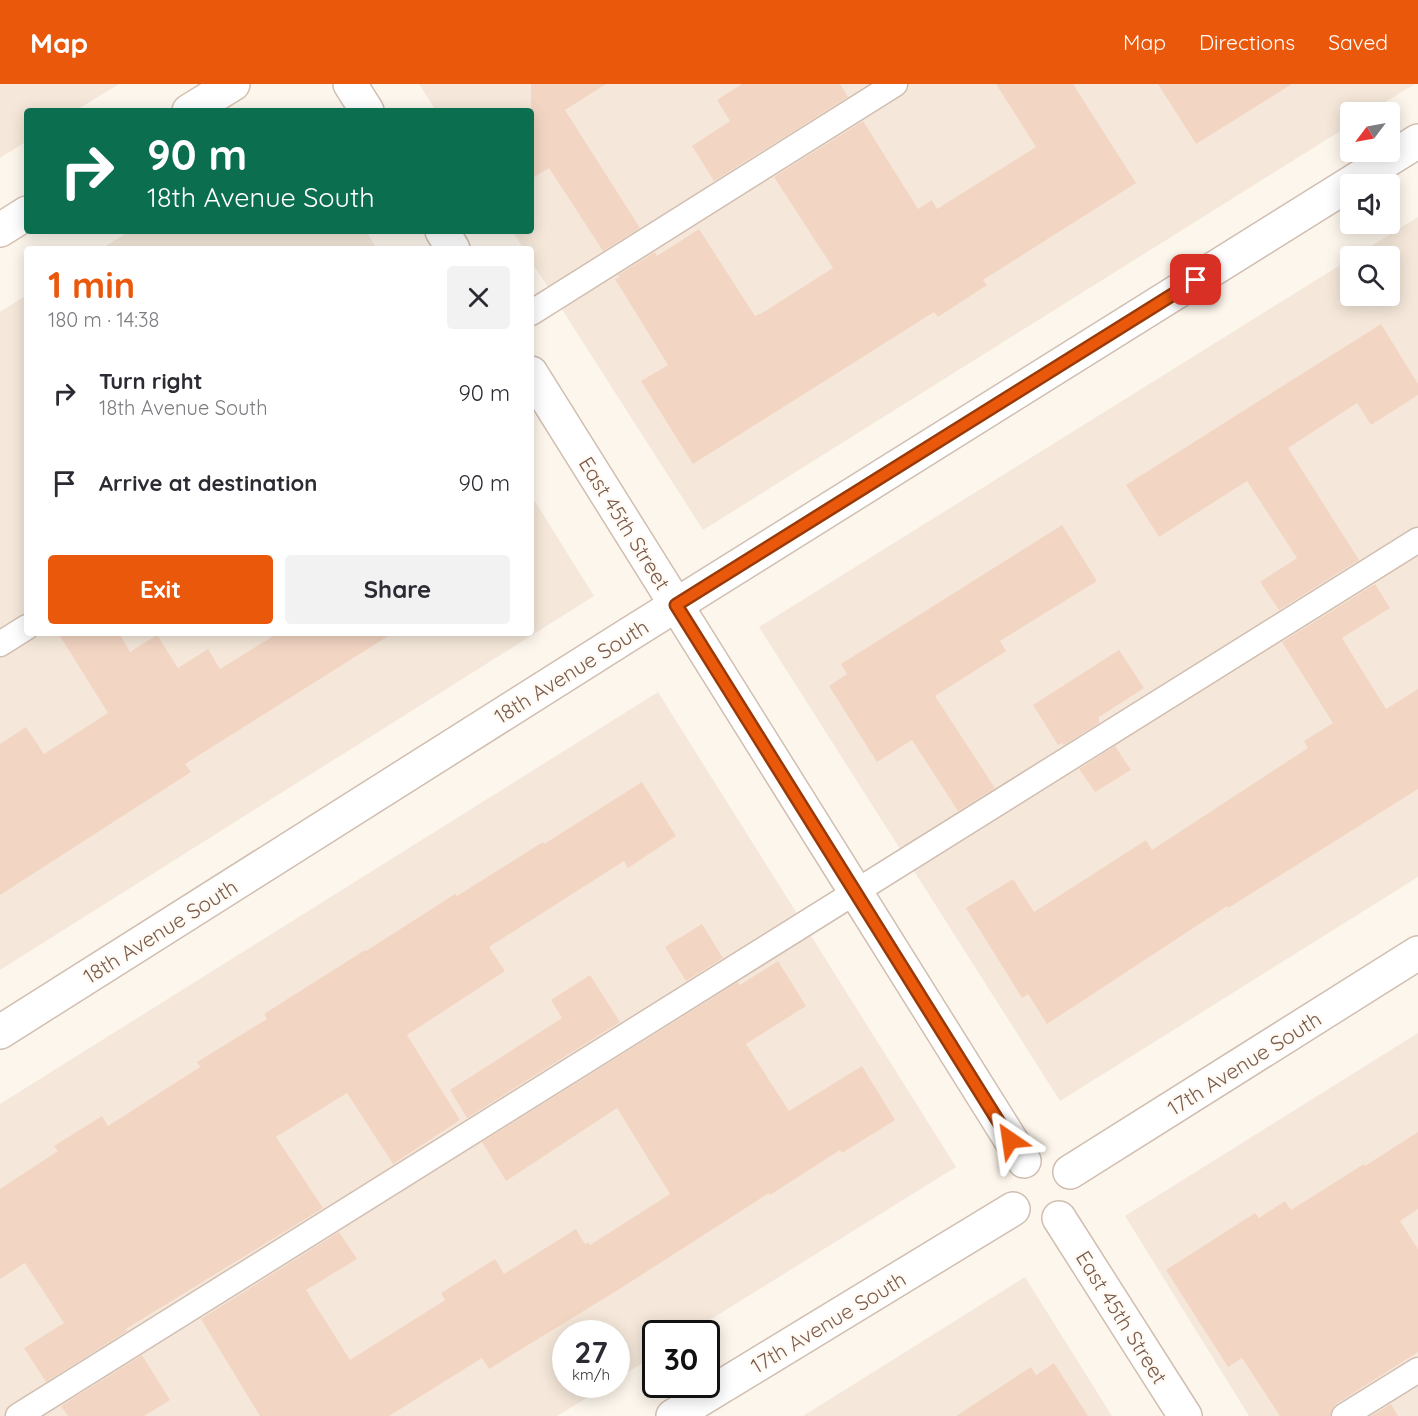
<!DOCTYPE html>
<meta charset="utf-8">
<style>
body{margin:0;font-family:Quicksand,sans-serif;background:#f2f2f3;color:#2b2b33;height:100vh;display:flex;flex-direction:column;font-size:22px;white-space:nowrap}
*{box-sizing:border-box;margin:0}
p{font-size:20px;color:#7c7c81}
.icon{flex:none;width:33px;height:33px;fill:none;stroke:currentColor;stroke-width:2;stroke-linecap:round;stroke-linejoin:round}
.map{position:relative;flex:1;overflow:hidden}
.panel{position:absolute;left:24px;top:162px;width:510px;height:390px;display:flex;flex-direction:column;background:#fff;border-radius:6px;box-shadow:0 3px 15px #0003}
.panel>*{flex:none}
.hud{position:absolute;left:24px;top:24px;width:510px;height:126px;border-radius:6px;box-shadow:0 3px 15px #0003;background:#0b6e4f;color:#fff;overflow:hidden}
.needle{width:39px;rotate:238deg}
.buttons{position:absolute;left:1340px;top:18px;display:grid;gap:12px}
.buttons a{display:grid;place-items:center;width:60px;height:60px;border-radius:6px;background:#fff;box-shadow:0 3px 15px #0003;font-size:30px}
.speed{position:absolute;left:552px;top:1236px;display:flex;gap:12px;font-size:30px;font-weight:700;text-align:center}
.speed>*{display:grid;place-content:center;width:78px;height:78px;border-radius:50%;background:#fff;box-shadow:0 3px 15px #0003;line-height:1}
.speed small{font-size:15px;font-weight:400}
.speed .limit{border:3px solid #111;border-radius:9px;background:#fff;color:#111}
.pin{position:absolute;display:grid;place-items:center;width:51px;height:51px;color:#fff;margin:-26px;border-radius:12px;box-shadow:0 3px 9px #0006}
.me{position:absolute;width:66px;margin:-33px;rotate:328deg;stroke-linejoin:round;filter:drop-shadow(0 0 4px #0008)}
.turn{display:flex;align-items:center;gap:21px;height:126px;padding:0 24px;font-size:27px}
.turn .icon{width:78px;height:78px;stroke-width:2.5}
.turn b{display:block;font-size:42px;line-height:51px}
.round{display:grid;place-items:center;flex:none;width:63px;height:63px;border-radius:6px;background:#f2f2f3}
.head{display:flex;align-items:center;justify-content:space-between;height:102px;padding:0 24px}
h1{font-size:36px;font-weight:700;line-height:45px;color:#ea580c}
.cta{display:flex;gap:12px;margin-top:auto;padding:12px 24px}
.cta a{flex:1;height:69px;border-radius:6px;background:#ea580c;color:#fff;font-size:24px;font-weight:700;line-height:69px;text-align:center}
.cta a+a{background:#f2f2f3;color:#2b2b33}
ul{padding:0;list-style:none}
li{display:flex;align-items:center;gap:18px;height:90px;padding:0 24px}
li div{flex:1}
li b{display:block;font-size:22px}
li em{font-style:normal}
header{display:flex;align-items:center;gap:36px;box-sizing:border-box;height:84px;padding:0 30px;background:#ea580c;color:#fff}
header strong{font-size:28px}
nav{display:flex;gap:33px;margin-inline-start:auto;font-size:21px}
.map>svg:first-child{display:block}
.residential{fill:#f5e8da}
.building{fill:#f3d5c3}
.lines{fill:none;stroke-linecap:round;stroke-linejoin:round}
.lane-casing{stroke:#d1beb0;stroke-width:27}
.street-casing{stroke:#d1beb0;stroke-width:36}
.secondary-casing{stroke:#d6c0b0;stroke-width:36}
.lane{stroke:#fff;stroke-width:24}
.street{stroke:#fff;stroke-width:33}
.secondary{stroke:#fff;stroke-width:33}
.route-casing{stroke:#983908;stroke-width:15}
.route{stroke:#ea580c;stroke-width:10}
.labels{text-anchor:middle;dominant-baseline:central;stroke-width:4.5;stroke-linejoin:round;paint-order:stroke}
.street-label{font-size:21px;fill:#7a5c4d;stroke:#fffaf3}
</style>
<header>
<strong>Map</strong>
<nav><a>Map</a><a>Directions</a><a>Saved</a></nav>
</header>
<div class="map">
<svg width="1418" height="1332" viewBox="0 0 1418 1332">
<rect width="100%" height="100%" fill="#fdf6ec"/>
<path class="residential" d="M 0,0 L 119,0 L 75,27 L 27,27 L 27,57 L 0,74 Z
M 419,0 L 1415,0 L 1369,28 L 1350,28 L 1350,41 L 703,446 L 531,177 L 531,165 L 524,165 L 512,147 L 531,147 L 531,27 L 436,27 Z
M 1418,133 L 1418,793 L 1060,1017 L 759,543 L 1350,175 L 1350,212 L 1389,212 L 1389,172 L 1355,172 Z
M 130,147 L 366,147 L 377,165 L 101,165 Z
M 27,211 L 27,549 L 531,549 L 531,411 L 594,512 L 0,886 L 0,228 Z
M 658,608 L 956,1083 L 689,1249 L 656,1250 L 655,1271 L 617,1295 L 616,1250 L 566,1250 L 566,1300 L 608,1301 L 557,1332 L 0,1332 L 0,1020 Z
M 1418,949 L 1418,1332 L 1249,1332 L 1125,1132 Z
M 1025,1193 L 1112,1332 L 803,1332 Z"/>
<path class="building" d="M 531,0 L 606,0 L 565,26 L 640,144 L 603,167 L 549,84 L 531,95 Z
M 742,0 L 840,0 L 848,13 L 714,97 L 692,62 L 730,37 L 717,16 Z
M 996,0 L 1073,0 L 1136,99 L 983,196 L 987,201 L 938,233 L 934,228 L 693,380 L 641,297 L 668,281 L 615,195 L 620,193 L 618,191 L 655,168 L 657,172 L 699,145 L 755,232 L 762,229 L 833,184 L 774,93 L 863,37 L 918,125 L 932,116 L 937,125 L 1036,63 Z
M 1158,0 L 1292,0 L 1196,60 Z
M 1381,240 L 1418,300 L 1418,311 L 1371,341 L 1357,319 L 1288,364 L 1359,476 L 1279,526 L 1260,498 L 1297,474 L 1247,397 L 1159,453 L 1126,401 Z
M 1062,441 L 1097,497 L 1000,557 L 1006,567 L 935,612 L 995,704 L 958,727 L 912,656 L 877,678 L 829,602 L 847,590 L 841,580 Z
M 1375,500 L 1390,524 L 1342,554 L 1386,625 L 1418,605 L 1418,705 L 1228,824 L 1227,822 L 1047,940 L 1028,910 L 1022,914 L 966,824 L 1013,795 L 1034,828 L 1146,756 L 1152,766 L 1308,664 L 1304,657 L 1333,639 L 1282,558 Z
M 58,549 L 119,549 L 130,568 L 157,551 L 178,584 L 208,565 L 220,585 L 278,549 L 393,549 L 185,680 L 191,688 L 0,811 L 0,660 L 26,643 L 44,670 L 108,629 Z
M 1119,566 L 1144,604 L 1099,633 L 1099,639 L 1064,661 L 1062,659 L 1058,661 L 1033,621 Z
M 1115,662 L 1131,686 L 1095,708 L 1079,685 Z
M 642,698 L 676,752 L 628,784 L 624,777 L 489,863 L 505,887 L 407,951 L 460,1036 L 393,1080 L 347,1009 L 276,1053 L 323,1124 L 126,1245 L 127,1247 L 46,1298 L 24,1264 L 64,1239 L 25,1179 L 0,1195 L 0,1105 L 58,1067 L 54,1062 L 102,1032 L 108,1042 L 200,983 L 197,978 L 267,935 L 264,930 L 365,866 L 366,867 L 455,810 L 457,812 L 543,758 L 544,760 Z
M 702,840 L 723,874 L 686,897 L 665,863 Z
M 778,877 L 806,922 L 746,960 L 789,1027 L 862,982 L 895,1036 L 842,1069 L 840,1066 L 770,1111 L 769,1109 L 618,1206 L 489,1285 L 482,1274 L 389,1332 L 260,1332 L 201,1235 L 339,1148 L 357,1175 L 306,1206 L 350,1276 L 445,1216 L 441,1209 L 495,1175 L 504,1190 L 576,1145 L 585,1160 L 588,1158 L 590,1161 L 670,1110 L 617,1024 L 506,1097 L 482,1058 L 738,898 L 740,901 Z
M 590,891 L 620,938 L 467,1034 L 450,1006 L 562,934 L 551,916 Z
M 1418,1048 L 1418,1125 L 1400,1137 L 1418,1165 L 1418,1268 L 1336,1320 L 1332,1325 L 1330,1332 L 1280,1332 L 1242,1274 L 1228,1283 L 1166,1186 L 1255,1129 L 1259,1134 L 1285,1117 L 1291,1126 L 1364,1080 L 1365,1082 Z
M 142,1271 L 170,1316 L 144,1332 L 68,1332 L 61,1322 Z
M 1054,1279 L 1088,1332 L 956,1332 L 1031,1283 L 1036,1291 Z
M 1391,1320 L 1398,1332 L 1371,1332 Z"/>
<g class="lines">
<g class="lane-casing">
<path id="lane" d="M 531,229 L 895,0
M 0,560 L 27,543
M 18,1332 L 1418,456
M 1344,1332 L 1418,1286"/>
</g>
<g class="street-casing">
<path id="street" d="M 350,0 L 367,27
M 442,147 L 453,165
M 531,289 L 1024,1077
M 0,948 L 628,551 L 1418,57
M 1070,1088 L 1418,869
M 1059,1134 L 1185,1332
M 673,1332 L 1013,1125"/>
</g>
<g class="secondary-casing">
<path id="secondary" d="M 189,27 L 233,0
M 0,146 L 27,129"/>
</g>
<use href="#lane" class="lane"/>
<use href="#street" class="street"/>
<use href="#secondary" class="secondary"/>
</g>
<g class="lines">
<g class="route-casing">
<path id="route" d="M 1010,1056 L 676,521 L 1196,196"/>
</g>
<use href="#route" class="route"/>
</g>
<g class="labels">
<g class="street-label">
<text transform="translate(625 439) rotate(58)">East 45th Street</text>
<text transform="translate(571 587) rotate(-32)">18th Avenue South</text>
<text transform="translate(160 847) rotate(-32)">18th Avenue South</text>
<text transform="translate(1244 979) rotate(-32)">17th Avenue South</text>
<text transform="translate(1122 1233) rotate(58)">East 45th Street</text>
<text transform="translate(828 1238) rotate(-31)">17th Avenue South</text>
</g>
</g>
</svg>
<div class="buttons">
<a><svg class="needle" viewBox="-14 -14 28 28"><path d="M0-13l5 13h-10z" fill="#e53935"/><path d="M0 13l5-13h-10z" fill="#7c7c81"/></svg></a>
<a><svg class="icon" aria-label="sound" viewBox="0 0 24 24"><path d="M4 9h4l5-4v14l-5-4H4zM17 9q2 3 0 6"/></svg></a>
<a><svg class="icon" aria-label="search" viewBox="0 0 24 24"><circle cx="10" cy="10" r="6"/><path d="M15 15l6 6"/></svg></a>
</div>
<div class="speed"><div>27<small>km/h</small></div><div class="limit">30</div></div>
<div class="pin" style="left:1196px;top:196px;background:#d93025"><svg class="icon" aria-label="arrive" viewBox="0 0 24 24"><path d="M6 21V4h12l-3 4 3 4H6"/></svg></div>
<svg class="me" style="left:1010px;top:1056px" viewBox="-20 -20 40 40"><path d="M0-17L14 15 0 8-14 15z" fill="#ea580c" stroke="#fff" stroke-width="4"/></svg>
<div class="hud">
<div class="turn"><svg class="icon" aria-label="right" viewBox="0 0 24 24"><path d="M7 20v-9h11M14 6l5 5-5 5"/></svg><div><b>90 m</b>18th Avenue South</div></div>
</div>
<section class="panel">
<div class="head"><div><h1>1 min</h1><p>180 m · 14:38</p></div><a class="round"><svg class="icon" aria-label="close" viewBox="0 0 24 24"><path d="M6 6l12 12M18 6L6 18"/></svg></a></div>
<ul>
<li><svg class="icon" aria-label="right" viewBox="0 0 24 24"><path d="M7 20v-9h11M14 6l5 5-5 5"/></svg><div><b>Turn right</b><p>18th Avenue South</p></div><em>90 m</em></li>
<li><svg class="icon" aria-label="arrive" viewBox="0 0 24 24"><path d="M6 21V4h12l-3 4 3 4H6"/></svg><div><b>Arrive at destination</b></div><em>90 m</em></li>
</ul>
<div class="cta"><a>Exit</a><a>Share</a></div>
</section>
</div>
